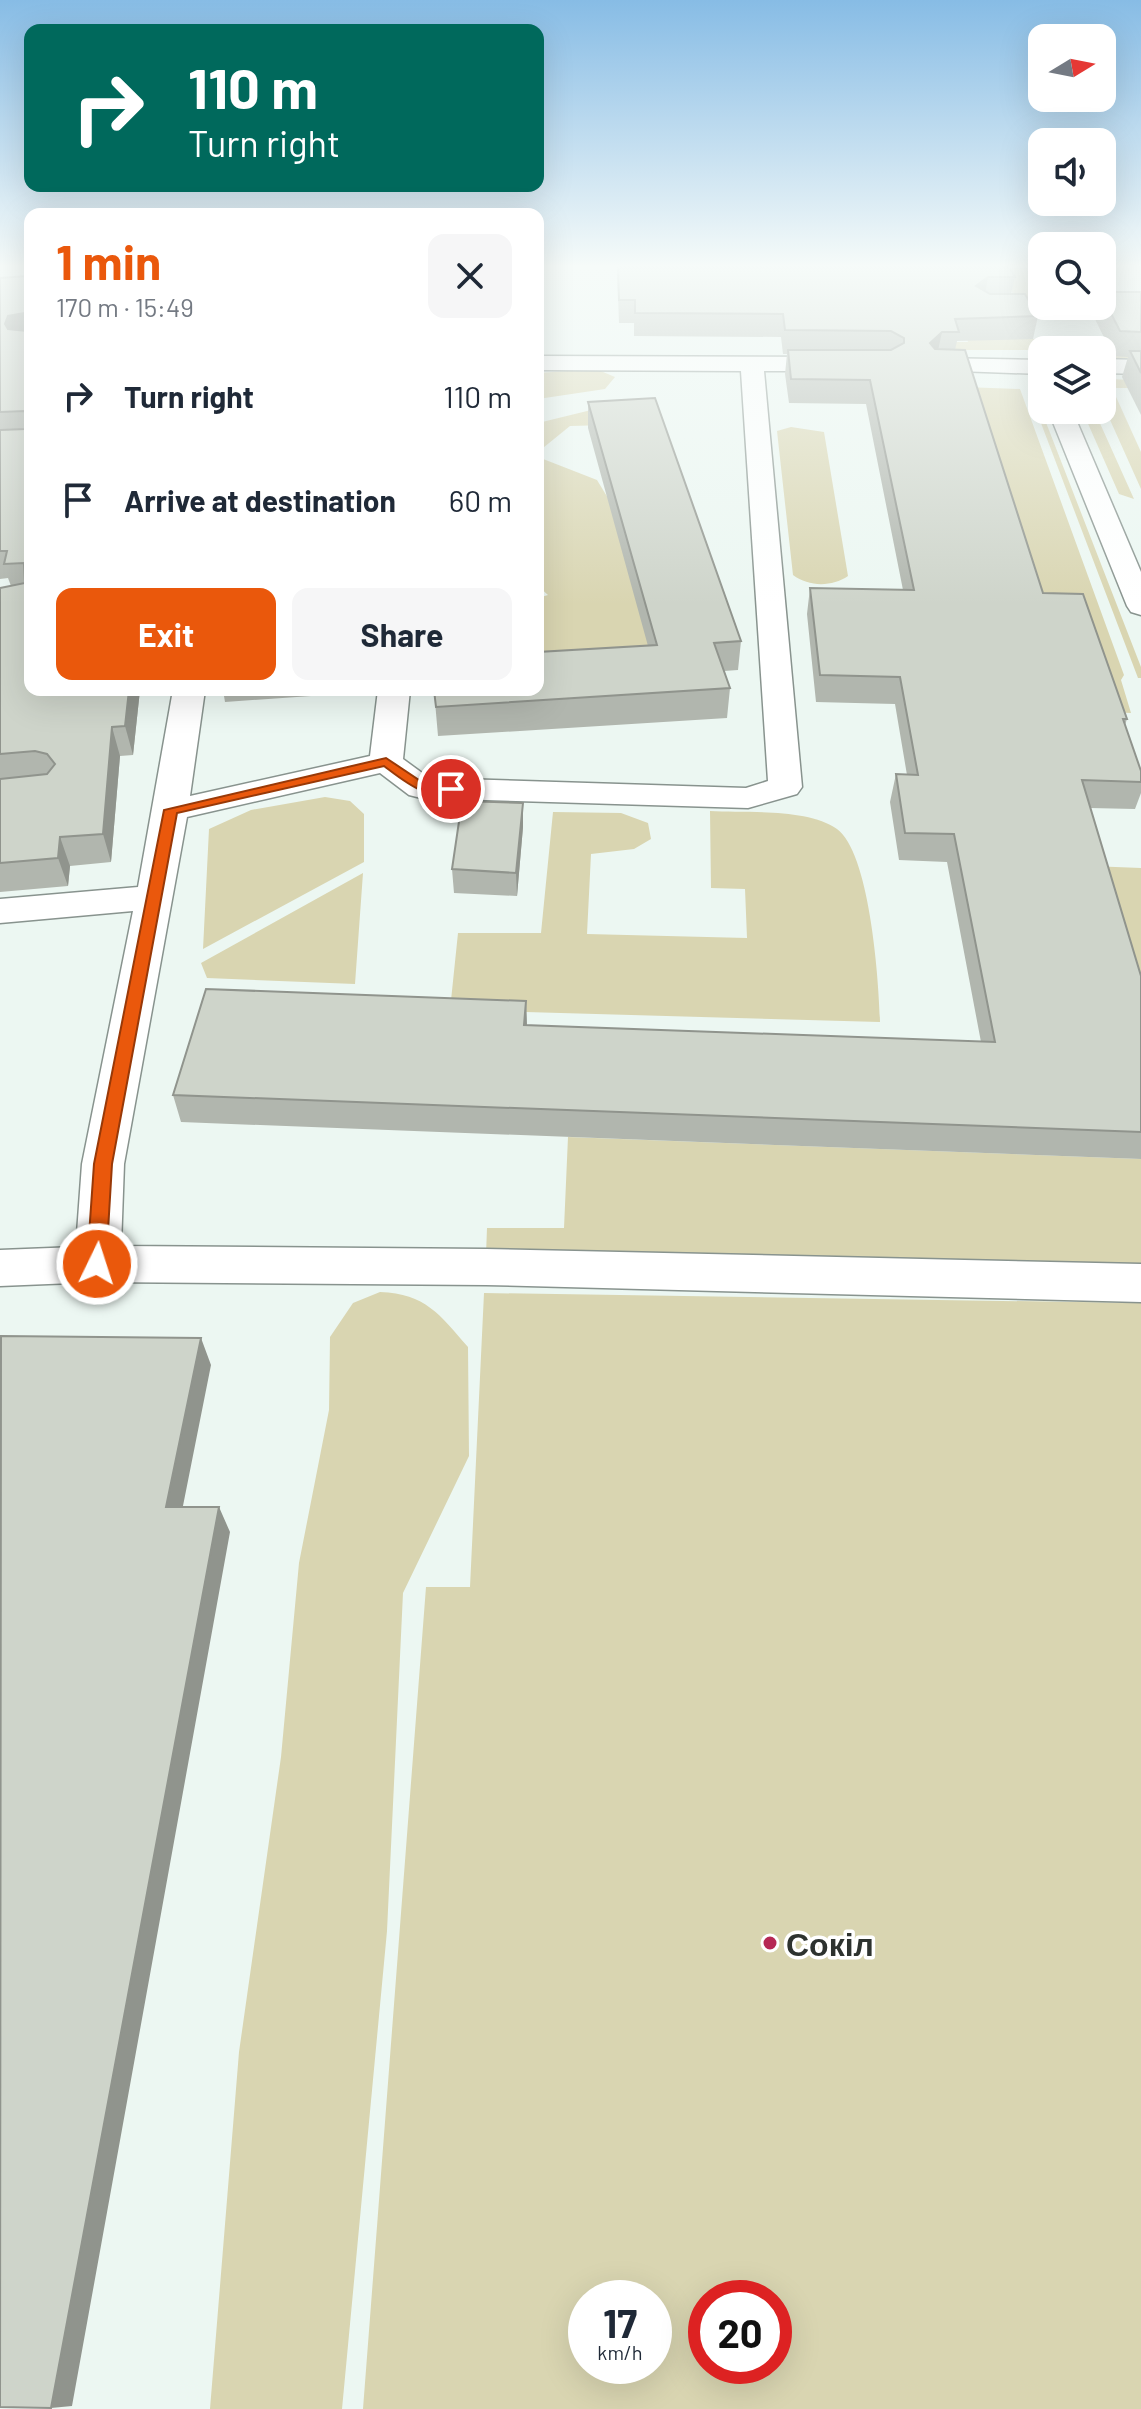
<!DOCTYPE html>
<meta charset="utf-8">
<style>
body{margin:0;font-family:Barlow,sans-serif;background:#f6f6f7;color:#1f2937;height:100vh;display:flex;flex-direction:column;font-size:30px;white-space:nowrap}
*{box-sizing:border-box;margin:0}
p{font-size:26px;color:#747a83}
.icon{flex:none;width:44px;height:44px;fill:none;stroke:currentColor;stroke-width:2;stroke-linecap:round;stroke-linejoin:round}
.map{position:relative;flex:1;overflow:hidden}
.sheet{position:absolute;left:24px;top:208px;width:520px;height:488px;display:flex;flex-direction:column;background:#fff;border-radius:16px;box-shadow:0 8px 32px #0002}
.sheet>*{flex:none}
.guide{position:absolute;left:24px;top:24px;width:520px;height:168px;border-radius:16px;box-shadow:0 8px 32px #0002;background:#00695c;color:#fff;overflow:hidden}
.needle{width:52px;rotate:80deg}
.fabs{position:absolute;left:1028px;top:24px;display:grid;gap:16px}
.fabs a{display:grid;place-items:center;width:88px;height:88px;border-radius:16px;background:#fff;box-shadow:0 8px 32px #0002;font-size:40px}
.speed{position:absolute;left:568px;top:2280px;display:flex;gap:16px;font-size:40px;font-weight:700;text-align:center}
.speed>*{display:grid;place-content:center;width:104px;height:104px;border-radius:50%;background:#fff;box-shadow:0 8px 32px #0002;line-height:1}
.speed small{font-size:20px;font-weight:400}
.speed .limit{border:12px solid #d22;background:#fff;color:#111}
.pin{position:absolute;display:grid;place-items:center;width:68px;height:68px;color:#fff;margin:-34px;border:4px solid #fff;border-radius:50%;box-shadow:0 2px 8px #0007}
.me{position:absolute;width:88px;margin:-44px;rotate:4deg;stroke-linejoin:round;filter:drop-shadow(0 0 6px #0008)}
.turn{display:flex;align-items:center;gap:28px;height:168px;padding:0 32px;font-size:36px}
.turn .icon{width:104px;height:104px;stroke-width:2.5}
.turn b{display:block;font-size:56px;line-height:68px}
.round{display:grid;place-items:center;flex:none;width:84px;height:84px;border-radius:16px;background:#f6f6f7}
.head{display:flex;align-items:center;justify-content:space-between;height:136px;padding:0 32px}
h1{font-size:48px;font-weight:700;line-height:60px;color:#ea580c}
.action{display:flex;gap:16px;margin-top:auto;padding:16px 32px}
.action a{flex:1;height:92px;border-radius:16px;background:#ea580c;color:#fff;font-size:32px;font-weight:700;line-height:92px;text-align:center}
.action a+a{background:#f6f6f7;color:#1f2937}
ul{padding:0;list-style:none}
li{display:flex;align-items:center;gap:24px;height:104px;padding:0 32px}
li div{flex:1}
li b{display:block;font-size:30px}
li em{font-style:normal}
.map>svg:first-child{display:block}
.green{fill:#d9d5b1;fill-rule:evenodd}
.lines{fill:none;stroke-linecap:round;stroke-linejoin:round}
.minor-casing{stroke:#88938e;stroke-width:3}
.minor{fill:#fff;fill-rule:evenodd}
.wall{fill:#b1b6ae}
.shaded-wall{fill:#90948d}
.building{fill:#ced4ca;stroke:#90948d;stroke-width:2;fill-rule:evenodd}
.route{fill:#ea580c;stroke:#983908;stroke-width:2}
.poi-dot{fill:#b62754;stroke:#fff;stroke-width:3}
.labels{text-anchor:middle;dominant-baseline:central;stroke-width:7;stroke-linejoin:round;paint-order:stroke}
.near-poi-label{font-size:32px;font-weight:bold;fill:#2d322f;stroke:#fff;text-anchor:start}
</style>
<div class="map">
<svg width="1141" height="2409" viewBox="0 0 1141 2409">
<rect width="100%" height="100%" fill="#ecf7f2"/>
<path class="green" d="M 1001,267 L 1042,267 L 1042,302 C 1013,300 1010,294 1001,267 Z
M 967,339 L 1141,339 L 1141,358 L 1102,358 L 1102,350 L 948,350 L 942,342 L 968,342 Z
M 596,369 L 615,377 L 605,389 L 538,399 L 538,373 Z
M 1102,379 L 1141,380 L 1141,388 L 1112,388 L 1141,452 L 1141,489 L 1102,402 Z
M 964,387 L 1020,389 L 1124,675 L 1121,680 L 1131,713 L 1106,712 L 1036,620 Z
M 1028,389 L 1033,389 L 1141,667 L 1141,678 L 1138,678 Z
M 624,402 L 607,425 L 570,426 L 538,452 L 538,423 Z
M 1082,410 L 1094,410 L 1134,499 L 1119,494 Z
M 791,427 L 824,432 L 848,576 C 832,587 809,587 793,575 L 777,431 Z
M 538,457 L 597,480 L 628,531 L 653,649 L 538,655 L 538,598 L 548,595 L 538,586 Z
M 325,797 L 350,801 L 364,814 L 364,862 L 203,949 L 209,829 L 251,810 Z
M 710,811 C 745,813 808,808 837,829 C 870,853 879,981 880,1022 L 450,1010 L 458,933 L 541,933 L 553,812 L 621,813 L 648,823 L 651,839 L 634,849 L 591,854 L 587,934 L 747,938 L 745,889 L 711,888 Z
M 1090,866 L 1141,868 L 1141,1043 Z
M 363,873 L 355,984 L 207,978 L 201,963 Z
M 568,1137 L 1141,1159 L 1141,1266 L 486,1255 L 487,1228 L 564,1228 Z
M 380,1292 C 426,1294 439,1314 468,1347 L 469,1456 L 403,1593 L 387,1931 L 342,2409 L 210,2409 L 239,2052 L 281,1757 L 299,1563 L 329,1410 L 330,1337 L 353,1303 Z
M 484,1293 L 1141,1303 L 1141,2409 L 363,2409 L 426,1587 L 470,1587 ZM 586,2298 L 654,2298 L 654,2366 L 586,2366 ZM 706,2298 L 774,2298 L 774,2366 L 706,2366 Z"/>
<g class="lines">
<g class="minor-casing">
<path id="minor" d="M 1102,290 L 1109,292 L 1120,308 L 1117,313 L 985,314 L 974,308 L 985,302 L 1102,306 Z
M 538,356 L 848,357 L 859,364 L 848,371 L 764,371 L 802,787 L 797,794 L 748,808 L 421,798 L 409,795 L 380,773 L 187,817 L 124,1164 L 121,1246 L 486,1249 L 1141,1264 L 1141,1302 L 486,1285 L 97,1282 L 0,1286 L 0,1250 L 76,1247 L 82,1164 L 133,911 L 0,923 L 0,899 L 138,887 L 173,690 L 205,690 L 190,796 L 370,756 L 378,690 L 410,690 L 403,759 L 429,778 L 746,788 L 768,781 L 741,371 L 538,370 Z
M 939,358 L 1042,360 L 1042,374 L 931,370 L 928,365 Z
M 1102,359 L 1141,360 L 1141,374 L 1102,373 Z
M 1048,410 L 1072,410 L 1141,572 L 1141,615 L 1131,612 L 1127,606 Z"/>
</g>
<use href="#minor" class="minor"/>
</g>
<path class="wall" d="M 617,267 L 1009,267 L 1015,277 L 1011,294 L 1038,316 L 1033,339 L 957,341 L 955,350 L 1043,593 L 1127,719 L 1125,725 L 1141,771 L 1141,793 L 1135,809 L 1090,808 L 1141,976 L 1141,1159 L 181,1122 L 173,1095 L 526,1001 L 527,1025 L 981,1042 L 947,862 L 899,860 L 890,802 L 896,774 L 907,775 L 895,704 L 816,702 L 807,614 L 810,588 L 903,590 L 866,404 L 789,403 L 785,374 L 787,354 L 783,354 L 781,337 L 634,336 L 634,323 L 619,323 Z
M 27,276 L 30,690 L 140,690 L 133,755 L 120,756 L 111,862 L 70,866 L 68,886 L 0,892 L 0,588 L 11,586 L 8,578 L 0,579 L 0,278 Z
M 1102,292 L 1141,292 L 1141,415 L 1122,377 L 1128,357 L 1113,356 L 1094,317 L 1097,306 L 1102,306 Z
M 588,402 L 741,641 L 738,670 L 724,671 L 730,688 L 727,718 L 438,736 L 434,690 L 648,646 L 588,428 Z
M 223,690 L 311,690 L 311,696 L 225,702 Z
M 523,827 L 517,896 L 454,893 L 452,869 Z"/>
<path class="shaded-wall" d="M 988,277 L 984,299 L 976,286 Z
M 25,313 L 30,330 L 14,340 L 5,324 L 8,316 Z
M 942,332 L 937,355 L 930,343 Z
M 129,690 L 140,690 L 133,755 L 125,726 Z
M 112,727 L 120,756 L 111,862 L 103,834 Z
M 523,803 L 523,827 L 517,896 L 516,873 Z
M 60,837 L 70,866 L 68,886 L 58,858 Z
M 526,1001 L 527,1028 L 524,1025 Z
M 201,1338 L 211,1365 L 178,1531 L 166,1507 Z
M 219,1507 L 230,1532 L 72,2406 L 51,2408 Z"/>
<path class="building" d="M 618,267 L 1009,267 L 1015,277 L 988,277 L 976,286 L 990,294 L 1025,294 L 1038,316 L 955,319 L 959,332 L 942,332 L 930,343 L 935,349 L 965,350 L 1043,593 L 1083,594 L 1127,719 L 1123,719 L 1141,771 L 1141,782 L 1082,780 L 1141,976 L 1141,1132 L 173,1095 L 206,989 L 526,1001 L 524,1025 L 995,1042 L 954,834 L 905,833 L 896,774 L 918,775 L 900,677 L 820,675 L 810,588 L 914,590 L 870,380 L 791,379 L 788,350 L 891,350 L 904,343 L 904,338 L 891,331 L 785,330 L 783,314 L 635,313 L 635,300 L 619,300 Z
M 29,268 L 30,268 L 30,690 L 129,690 L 125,726 L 112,727 L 103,834 L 60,837 L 58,858 L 0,863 L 0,779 L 47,774 L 55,764 L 47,754 L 35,751 L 0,754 L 0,588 L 25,583 L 24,563 L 4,564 L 7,551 L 0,551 L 0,430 L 25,429 L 25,411 L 0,412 L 0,278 L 27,276 ZM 25,313 L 26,331 L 8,329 L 5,324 L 8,316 Z
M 1102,292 L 1141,292 L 1141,332 L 1120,331 L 1102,296 Z
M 1130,351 L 1141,351 L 1141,373 Z
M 655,398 L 741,641 L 714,643 L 730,688 L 436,707 L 434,690 L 538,690 L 538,652 L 657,645 L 588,402 Z
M 462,801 L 523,803 L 516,873 L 452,869 Z
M 1,1336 L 201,1338 L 166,1507 L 219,1507 L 51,2408 L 0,2407 Z"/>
<linearGradient id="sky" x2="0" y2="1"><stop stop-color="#87bce5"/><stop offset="0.44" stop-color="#f6fbf9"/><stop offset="1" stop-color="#f6fbf9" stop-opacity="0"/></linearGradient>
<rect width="1141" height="605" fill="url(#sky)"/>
<path class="route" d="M 386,758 L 425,784 L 451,784 L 458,789 C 433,806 404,781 384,766 L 177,813 L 112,1164 L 106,1264 L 97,1272 L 90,1270 L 87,1264 L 94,1164 L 164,810 Z"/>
<circle class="poi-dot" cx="770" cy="1943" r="8"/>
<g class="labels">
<g class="near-poi-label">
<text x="786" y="1943">Сокіл</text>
</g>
</g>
</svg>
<div class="fabs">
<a><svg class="needle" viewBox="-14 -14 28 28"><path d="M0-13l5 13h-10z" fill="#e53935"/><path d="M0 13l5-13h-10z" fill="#747a83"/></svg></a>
<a><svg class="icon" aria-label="sound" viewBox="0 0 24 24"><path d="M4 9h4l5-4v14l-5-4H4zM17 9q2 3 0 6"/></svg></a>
<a><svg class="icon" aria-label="search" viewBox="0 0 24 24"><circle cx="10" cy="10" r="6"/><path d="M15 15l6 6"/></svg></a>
<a><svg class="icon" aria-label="layers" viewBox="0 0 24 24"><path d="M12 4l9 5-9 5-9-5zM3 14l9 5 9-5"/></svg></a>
</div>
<div class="speed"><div>17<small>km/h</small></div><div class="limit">20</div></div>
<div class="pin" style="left:451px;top:789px;background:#d93025"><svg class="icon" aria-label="arrive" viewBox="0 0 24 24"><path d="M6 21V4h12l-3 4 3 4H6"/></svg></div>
<svg class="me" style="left:97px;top:1264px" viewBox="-20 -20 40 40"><circle r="17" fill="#ea580c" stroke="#fff" stroke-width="3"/><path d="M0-11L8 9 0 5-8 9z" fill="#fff"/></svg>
<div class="guide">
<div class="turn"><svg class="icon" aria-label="right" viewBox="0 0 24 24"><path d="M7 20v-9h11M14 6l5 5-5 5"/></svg><div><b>110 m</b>Turn right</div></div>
</div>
<section class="sheet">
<div class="head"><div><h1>1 min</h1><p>170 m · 15:49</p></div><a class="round"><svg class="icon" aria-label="close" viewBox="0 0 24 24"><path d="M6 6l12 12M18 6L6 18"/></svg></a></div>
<ul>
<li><svg class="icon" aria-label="right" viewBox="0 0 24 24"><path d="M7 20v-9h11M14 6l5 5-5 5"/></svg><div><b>Turn right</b></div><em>110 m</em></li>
<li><svg class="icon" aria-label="arrive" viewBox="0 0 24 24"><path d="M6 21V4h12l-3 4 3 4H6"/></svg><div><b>Arrive at destination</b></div><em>60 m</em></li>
</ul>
<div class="action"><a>Exit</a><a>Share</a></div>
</section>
</div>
